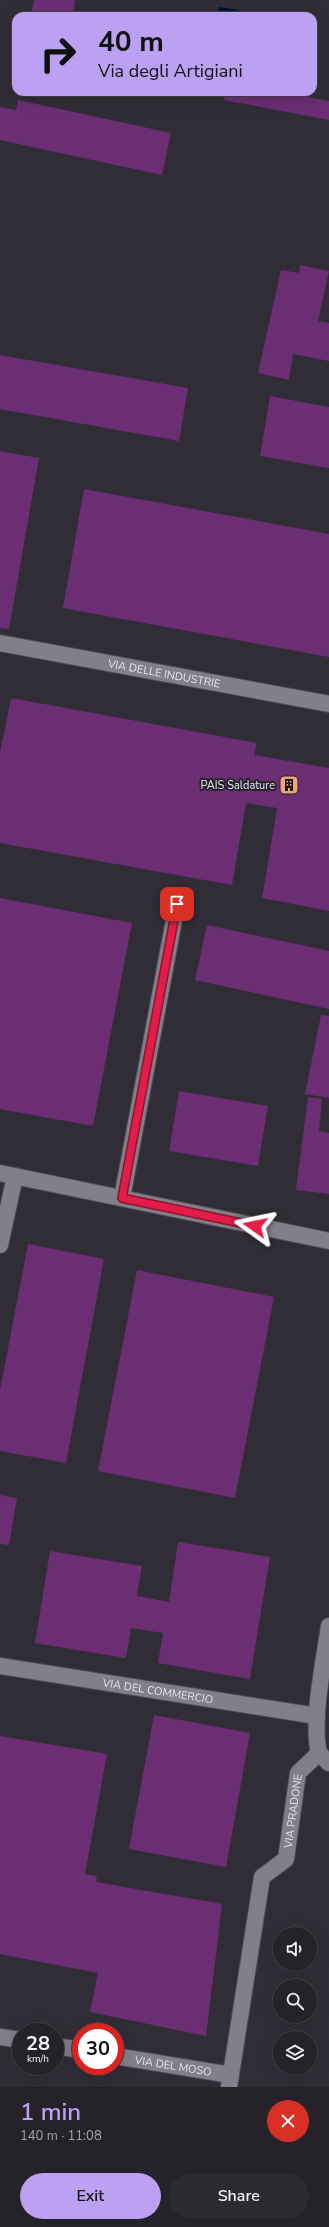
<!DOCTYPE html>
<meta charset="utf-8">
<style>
body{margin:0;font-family:"Nunito Sans",sans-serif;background:#2d2a31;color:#f1f3f6;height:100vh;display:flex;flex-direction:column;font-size:15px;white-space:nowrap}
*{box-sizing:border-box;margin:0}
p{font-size:13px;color:#a3a4a8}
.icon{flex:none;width:22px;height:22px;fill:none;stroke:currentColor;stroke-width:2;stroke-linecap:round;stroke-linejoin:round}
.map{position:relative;height:2087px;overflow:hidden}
.side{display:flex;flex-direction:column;background:#252229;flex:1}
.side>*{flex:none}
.banner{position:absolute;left:12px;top:12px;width:305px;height:84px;border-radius:12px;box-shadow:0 4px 16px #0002,0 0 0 1px #423f46;background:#bca0f2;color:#111;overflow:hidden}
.fabs{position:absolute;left:273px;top:1927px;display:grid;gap:8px}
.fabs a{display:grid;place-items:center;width:44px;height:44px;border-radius:50%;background:#252229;box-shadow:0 4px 16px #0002,0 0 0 1px #423f46;font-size:20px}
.speed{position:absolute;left:12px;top:2023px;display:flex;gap:8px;font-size:20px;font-weight:700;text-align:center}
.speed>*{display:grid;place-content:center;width:52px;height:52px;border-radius:50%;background:#252229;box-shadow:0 4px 16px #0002,0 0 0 1px #423f46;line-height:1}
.speed small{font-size:10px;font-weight:400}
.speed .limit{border:6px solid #d22;background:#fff;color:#111}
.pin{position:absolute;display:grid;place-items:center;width:34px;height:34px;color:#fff;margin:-17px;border-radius:8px;box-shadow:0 2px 6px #0006}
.me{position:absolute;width:44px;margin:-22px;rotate:282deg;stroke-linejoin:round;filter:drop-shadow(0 0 3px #0008)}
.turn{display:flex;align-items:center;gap:14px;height:84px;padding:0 20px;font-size:18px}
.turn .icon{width:52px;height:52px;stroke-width:2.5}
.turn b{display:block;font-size:28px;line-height:34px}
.round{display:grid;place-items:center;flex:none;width:42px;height:42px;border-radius:21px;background:#2d2a31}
.headline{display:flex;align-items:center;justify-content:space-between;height:68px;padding:0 20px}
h1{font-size:24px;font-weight:600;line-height:30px;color:#bca0f2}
.cta{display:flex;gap:8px;margin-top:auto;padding:8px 20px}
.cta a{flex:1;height:46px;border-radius:24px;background:#bca0f2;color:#111;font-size:16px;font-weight:600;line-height:46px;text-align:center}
.cta a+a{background:#2d2a31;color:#f1f3f6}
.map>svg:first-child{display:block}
.water{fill:#001236}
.building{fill:#6b2e73}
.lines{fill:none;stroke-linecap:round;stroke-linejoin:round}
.street-casing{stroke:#4f4b54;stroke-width:18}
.street{stroke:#827e8a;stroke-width:16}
.route-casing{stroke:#92132f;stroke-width:10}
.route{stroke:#e11d48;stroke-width:7}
.labels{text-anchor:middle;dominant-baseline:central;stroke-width:4;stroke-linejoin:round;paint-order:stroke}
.street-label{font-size:11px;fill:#e7e5ec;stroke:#27232d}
.poi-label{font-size:11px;fill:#e7e5ec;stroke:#27232d;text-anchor:end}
</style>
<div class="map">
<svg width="329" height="2087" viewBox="0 0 329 2087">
<rect width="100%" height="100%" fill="#312d37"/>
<path class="water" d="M 219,7 L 239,10 L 238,16 L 218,16 Z"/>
<path class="building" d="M 34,0 L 75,0 L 73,16 L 31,16 Z
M 225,92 L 280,92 L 329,101 L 329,120 L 224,100 Z
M 18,100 L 171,133 L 162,175 L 0,140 L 0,107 L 16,110 Z
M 300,265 L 329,271 L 318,321 L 329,323 L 329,361 L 293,354 L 289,380 L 258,373 L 281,270 L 299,273 Z
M 0,355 L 188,388 L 179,441 L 0,409 Z
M 270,396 L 329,407 L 329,468 L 260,456 Z
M 0,451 L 39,458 L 9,629 L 0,628 Z
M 84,489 L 329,534 L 329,657 L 63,608 Z
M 11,698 L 257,743 L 254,755 L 329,768 L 329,911 L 262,898 L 277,808 L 246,803 L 232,885 L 0,843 L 0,753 Z
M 0,898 L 132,923 L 93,1126 L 0,1109 Z
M 207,925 L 329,951 L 329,1009 L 195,980 Z
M 321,1015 L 329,1016 L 329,1098 L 305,1094 Z
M 179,1091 L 268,1106 L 258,1166 L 169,1151 Z
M 308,1097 L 322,1099 L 319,1131 L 329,1133 L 329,1194 L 296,1190 Z
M 28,1244 L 104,1259 L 66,1463 L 0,1451 L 0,1390 Z
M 137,1270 L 274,1297 L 235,1498 L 98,1471 Z
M 0,1495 L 17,1498 L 9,1545 L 0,1544 Z
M 178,1542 L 270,1557 L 250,1679 L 158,1663 L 163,1633 L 131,1628 L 126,1658 L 35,1643 L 50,1551 L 142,1566 L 137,1596 L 169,1602 Z
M 154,1715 L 250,1733 L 226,1867 L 129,1849 Z
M 0,1736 L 107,1754 L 85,1874 L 97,1876 L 96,1882 L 222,1904 L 206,2036 L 90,2012 L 98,1973 L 0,1954 Z"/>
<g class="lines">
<g class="street-casing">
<g id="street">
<path id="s1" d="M 0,643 L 329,704"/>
<path d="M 0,1173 L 329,1241"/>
<path d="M 122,1198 L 177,904"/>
<path d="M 0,1245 L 15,1176"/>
<path id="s2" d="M 0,1666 L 317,1716"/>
<path d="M 319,1753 L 329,1763"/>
<path d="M 0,2037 L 21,2040"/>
<path d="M 55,2046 L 81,2050"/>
<path id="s3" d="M 115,2056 L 231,2075"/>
<path id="s4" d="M 229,2087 L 262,1877 L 286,1859 L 298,1773 L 319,1753 C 311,1721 324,1661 329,1626"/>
</g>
</g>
<use href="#street" class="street"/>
</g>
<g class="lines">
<g class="route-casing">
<path id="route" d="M 177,904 L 122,1198 L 255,1226"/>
</g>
<use href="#route" class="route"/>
</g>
<defs>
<g id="building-square" transform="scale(1)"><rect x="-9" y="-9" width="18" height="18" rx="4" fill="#f0a279" stroke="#27232d"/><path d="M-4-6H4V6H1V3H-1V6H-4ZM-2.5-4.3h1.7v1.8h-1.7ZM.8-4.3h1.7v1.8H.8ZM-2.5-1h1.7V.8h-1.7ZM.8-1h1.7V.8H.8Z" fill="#111"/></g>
</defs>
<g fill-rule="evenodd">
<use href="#building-square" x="289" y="785"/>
</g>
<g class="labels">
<g class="street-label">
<text stroke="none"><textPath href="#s1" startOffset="167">VIA DELLE INDUSTRIE</textPath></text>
<text stroke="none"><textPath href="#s2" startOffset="160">VIA DEL COMMERCIO</textPath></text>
<text stroke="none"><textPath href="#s4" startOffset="291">VIA PRADONE</textPath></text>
<text stroke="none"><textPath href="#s3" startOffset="59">VIA DEL MOSO</textPath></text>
</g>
<g class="poi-label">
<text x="275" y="785">PAIS Saldature</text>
</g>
</g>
</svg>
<div class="fabs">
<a><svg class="icon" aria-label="sound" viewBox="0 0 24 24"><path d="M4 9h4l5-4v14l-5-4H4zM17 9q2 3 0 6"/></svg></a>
<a><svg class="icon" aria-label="search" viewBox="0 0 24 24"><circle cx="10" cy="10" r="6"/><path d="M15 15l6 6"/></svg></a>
<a><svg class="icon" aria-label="layers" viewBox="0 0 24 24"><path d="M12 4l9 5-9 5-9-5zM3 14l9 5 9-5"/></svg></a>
</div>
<div class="speed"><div>28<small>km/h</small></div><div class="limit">30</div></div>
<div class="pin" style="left:177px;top:904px;background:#d93025"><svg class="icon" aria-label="arrive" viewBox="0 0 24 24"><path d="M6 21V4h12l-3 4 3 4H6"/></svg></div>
<svg class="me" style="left:255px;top:1226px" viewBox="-20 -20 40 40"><path d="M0-17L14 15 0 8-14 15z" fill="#e11d48" stroke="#fff" stroke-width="4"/></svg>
<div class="banner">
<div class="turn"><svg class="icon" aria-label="right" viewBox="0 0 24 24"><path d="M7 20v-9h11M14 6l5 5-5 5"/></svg><div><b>40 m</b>Via degli Artigiani</div></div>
</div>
</div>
<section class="side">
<div class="headline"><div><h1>1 min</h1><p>140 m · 11:08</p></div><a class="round" style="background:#d93025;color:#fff"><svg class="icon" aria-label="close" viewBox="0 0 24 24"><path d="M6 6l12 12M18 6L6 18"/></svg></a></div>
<div class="cta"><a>Exit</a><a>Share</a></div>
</section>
